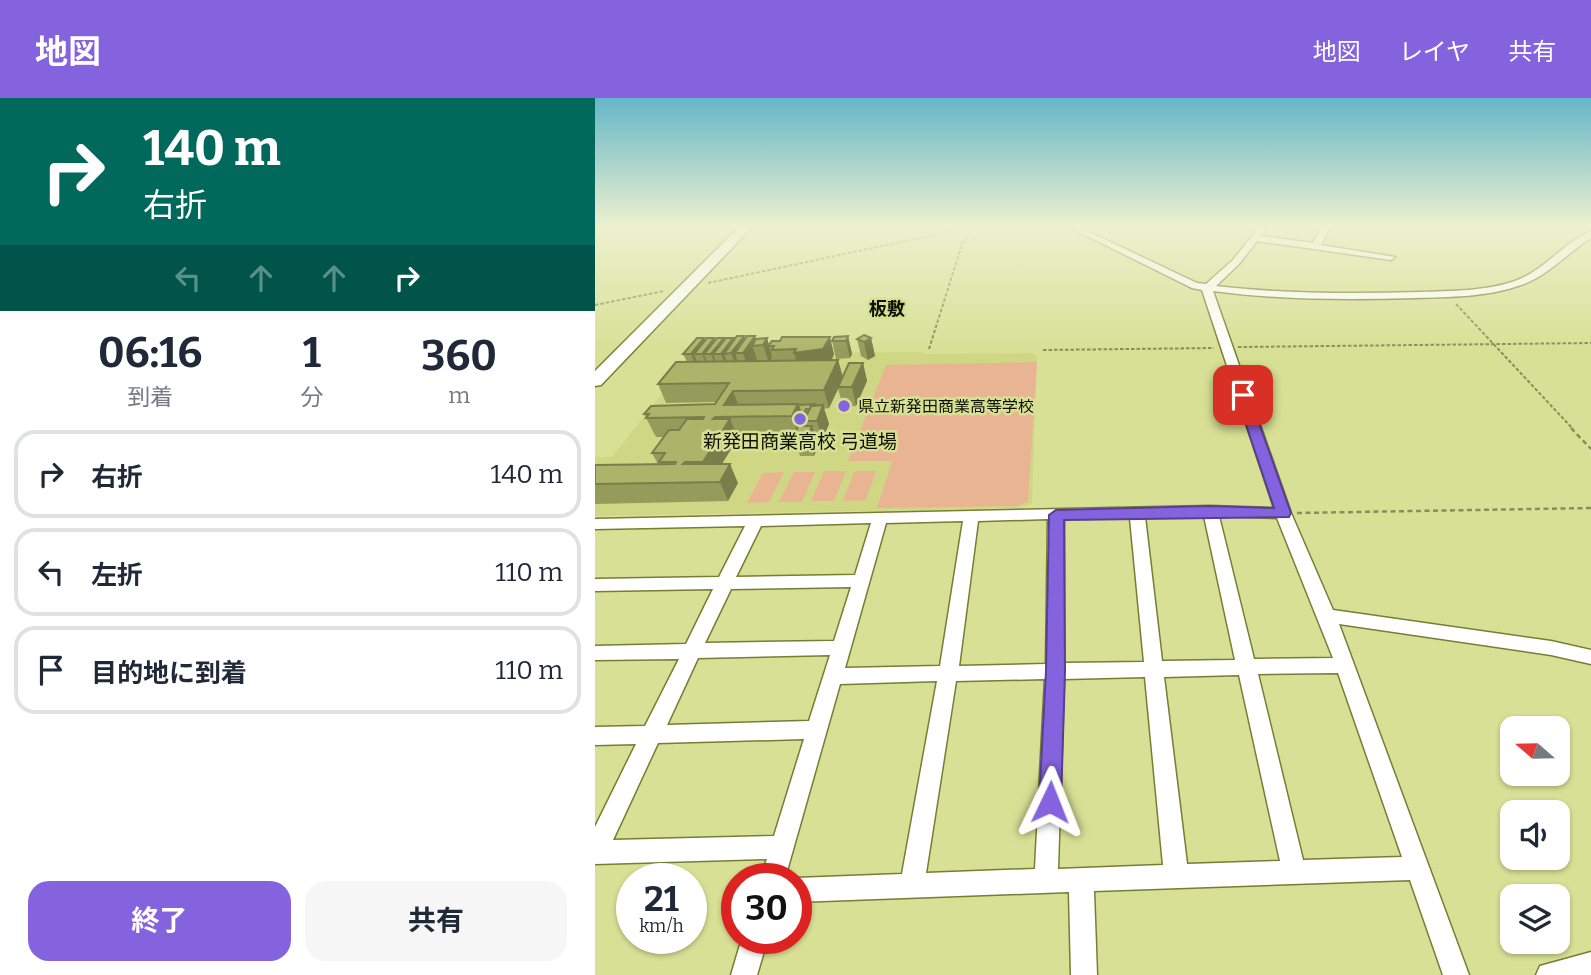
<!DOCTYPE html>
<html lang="ja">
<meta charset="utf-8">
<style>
body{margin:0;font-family:Bitter,"Noto Sans JP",serif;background:#f6f6f7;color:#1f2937;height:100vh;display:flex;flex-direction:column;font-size:26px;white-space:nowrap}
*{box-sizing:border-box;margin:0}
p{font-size:23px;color:#747a83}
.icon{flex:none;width:38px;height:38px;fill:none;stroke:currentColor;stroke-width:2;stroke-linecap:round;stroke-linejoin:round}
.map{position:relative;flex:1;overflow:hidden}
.panel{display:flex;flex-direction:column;background:#fff;width:595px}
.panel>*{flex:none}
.banner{background:#00695c;color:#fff;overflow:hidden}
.needle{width:46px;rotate:290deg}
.controls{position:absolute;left:905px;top:618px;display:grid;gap:14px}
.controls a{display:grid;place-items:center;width:70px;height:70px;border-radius:14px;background:#fff;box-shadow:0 2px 5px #0004;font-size:35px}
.speed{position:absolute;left:21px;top:765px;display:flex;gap:14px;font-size:35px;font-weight:700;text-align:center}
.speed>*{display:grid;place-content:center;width:91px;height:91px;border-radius:50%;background:#fff;box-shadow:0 2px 5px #0004;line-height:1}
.speed small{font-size:18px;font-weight:400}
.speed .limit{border:10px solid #d22;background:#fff;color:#111}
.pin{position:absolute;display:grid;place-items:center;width:60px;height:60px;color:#fff;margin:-30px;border-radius:14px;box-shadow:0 4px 10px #0006}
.me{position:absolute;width:77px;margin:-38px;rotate:2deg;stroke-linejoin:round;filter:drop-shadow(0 0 5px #0008)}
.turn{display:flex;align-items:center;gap:24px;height:147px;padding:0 28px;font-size:32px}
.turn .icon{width:91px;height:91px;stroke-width:2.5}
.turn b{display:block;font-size:49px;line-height:60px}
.lanes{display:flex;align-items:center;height:66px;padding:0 28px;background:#0003;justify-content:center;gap:35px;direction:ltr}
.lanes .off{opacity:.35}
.eta{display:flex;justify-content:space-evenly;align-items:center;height:119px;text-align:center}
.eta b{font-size:42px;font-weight:700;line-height:49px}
.cta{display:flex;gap:14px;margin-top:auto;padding:14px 28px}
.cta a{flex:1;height:80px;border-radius:21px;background:#8663de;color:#fff;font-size:28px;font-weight:700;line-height:80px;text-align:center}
.cta a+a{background:#f6f6f7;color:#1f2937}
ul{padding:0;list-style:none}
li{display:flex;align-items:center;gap:21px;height:88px;margin:0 14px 10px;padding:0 14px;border:4px solid #e0e1e3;border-radius:21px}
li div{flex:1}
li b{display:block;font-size:26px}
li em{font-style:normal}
header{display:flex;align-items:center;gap:42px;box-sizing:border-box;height:98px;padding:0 35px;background:#8663de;color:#fff}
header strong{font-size:33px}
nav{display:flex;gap:38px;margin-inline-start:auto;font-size:24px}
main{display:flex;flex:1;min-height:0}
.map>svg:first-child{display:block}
.built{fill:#cfd784}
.green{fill:#e9b492}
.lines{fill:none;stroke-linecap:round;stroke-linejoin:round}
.street-casing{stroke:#777d34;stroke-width:3}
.secondary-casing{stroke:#777d34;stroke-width:3}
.path-far1{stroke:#888e59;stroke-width:2;stroke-dasharray:3.5 2;stroke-linecap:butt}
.path{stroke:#888e59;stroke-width:2.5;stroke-dasharray:5 3.5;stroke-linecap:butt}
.street{fill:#fff;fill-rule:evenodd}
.secondary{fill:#fff;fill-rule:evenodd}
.wall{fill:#959b5b}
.shaded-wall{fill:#797e4a}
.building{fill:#adb46a;stroke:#797e4a;stroke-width:2}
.route{fill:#8663de;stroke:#574090;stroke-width:2}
.poi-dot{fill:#8663de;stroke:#d8e095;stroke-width:2.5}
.labels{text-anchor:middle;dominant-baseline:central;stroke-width:5;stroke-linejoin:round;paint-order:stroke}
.far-poi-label{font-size:16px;fill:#101200;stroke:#d8e095;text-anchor:start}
.far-neighbourhood-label{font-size:18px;font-weight:bold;fill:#101200;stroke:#d8e095}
.poi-label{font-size:19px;fill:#101200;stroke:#d8e095}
</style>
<header>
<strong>地図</strong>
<nav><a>地図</a><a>レイヤ</a><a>共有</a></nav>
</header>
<main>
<section class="panel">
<div class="banner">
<div class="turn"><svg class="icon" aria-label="right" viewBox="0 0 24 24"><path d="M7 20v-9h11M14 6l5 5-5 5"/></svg><div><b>140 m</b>右折</div></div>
<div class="lanes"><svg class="icon off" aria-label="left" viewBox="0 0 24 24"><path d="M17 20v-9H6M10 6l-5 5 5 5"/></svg><svg class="icon off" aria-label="ahead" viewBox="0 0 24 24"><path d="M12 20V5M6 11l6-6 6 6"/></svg><svg class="icon off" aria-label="ahead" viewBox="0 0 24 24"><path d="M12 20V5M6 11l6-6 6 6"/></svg><svg class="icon" aria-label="right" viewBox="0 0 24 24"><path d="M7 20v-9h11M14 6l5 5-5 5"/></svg></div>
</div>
<div class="eta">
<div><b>06:16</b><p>到着</p></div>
<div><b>1</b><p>分</p></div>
<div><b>360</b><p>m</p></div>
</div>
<ul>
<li><svg class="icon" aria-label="right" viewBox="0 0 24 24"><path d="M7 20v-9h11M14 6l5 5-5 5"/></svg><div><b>右折</b></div><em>140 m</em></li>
<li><svg class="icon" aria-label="left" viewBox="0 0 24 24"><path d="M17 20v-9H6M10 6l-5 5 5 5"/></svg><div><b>左折</b></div><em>110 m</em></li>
<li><svg class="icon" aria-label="arrive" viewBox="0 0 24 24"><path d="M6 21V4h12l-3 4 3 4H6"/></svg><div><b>目的地に到着</b></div><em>110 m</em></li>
</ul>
<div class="cta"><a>終了</a><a>共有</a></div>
</section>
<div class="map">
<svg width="996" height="877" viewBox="0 0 996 877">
<rect width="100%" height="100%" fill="#d8e095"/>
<path class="built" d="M 326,254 L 330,256 L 438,255 L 442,258 L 437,406 L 422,410 L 0,418 L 0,359 L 17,359 L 99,255 Z"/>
<path class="green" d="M 442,264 L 433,404 L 422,408 L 282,410 L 297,363 L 253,363 L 291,267 Z
M 229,373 L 251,373 L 239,403 L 216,403 Z
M 260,373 L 281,373 L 271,402 L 248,403 Z
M 189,374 L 174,404 L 152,405 L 168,375 Z
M 199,374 L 220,374 L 207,404 L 184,404 Z"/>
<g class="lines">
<g class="street-casing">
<path id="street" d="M 474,129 L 484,129 L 602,185 L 611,186 L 638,162 L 664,129 L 672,129 L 665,138 L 718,145 L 727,129 L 735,129 L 726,147 L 800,159 L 796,162 L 662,143 L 644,166 L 621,188 C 689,196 756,196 824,194 C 855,193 892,193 920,183 C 950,172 968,145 996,133 L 996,140 C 972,155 953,178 926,187 C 893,199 854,199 820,200 C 752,202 686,202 618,193 L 696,415 L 738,512 L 956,543 L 996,552 L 996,566 L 956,557 L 744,526 L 874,877 L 848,877 L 815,782 L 499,793 L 502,877 L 476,877 L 474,794 L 201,804 L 201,780 L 307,776 L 342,583 L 245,586 L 190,780 L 166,780 L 172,761 L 0,766 L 0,729 L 41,646 L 0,647 L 0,629 L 50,628 L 84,561 L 0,562 L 0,548 L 91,546 L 118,491 L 0,493 L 0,481 L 124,479 L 150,428 L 0,431 L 0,421 L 615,408 L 679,410 L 607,192 L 597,190 ZM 609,418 L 640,562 L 567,563 L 550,419 ZM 624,418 L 682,420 L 738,560 L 659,561 ZM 535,420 L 549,564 L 469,565 L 469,421 ZM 453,421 L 451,566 L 364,568 L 383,423 ZM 368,423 L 345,568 L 250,570 L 291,425 ZM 276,425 L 260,477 L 141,479 L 166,428 ZM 256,489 L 239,543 L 110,545 L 136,491 ZM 235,557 L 214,623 L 72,627 L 103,560 ZM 743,575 L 807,759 L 708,762 L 663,576 ZM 644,577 L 685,763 L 592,766 L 569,579 ZM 550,579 L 568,767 L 463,771 L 469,581 ZM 450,581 L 440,771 L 331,775 L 361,583 ZM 209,641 L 179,738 L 18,742 L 63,645 Z
M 147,840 L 173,840 L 162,877 L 136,877 Z
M 996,854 L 996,877 L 941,877 L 945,868 Z"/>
</g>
<g class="secondary-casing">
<path id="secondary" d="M 144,129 L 157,129 L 6,287 L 0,288 L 0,273 Z"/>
</g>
<path class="path-far1" d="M 113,185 L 376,129
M 861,206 L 978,331
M 0,207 L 69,193
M 643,249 L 996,245
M 334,251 L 367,146 L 377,129
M 448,252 L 619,250"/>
<path class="path" d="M 976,330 L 996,351
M 702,415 L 996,410"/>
<use href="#street" class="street"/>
<use href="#secondary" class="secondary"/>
</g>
<path class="wall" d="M 149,238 L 150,241 L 160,238 L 161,242 L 172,240 L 174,247 L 239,256 L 237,262 L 243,262 L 248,279 L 268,265 L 272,283 L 261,308 L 248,308 L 243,291 L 234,310 L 229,311 L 234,326 L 227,342 L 222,342 L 223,347 L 219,358 L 205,358 L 199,339 L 199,337 L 142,338 L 143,340 L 127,366 L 143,385 L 133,403 L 0,406 L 0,367 L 63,366 L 57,355 L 69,339 L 61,339 L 49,316 L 120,306 L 121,304 L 71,305 L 63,286 L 92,264 L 88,256 L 119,240 L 120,242 L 138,240 L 139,242 Z
M 253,238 L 257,256 L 255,260 L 241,261 L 237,243 Z
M 276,240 L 280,258 L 273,262 L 266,258 L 262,241 Z"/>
<path class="shaded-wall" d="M 149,238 L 152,248 L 160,238 L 163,247 L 157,248 L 162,261 L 154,273 L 148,255 L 140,255 L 145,270 L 143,273 L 136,255 L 129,256 L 135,271 L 133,274 L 126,256 L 118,256 L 125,272 L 123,274 L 116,256 L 109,256 L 115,272 L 114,274 L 107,256 L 99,256 L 105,271 L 103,274 L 96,256 L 109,240 L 112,249 L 119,240 L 123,248 L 129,240 L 132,248 L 138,240 L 141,249 Z
M 253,238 L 257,256 L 255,260 L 251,243 Z
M 235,239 L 239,256 L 233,269 L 204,273 L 199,255 Z
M 172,240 L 177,259 L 174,265 L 168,247 Z
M 276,240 L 280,258 L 273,262 L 269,244 Z
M 243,262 L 248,280 L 243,289 L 243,291 L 234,310 L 229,292 Z
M 268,265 L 272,283 L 261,308 L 257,289 Z
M 138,293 L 145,312 L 129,307 Z
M 203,306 L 207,318 L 211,311 L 213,317 L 203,337 L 197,318 Z
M 228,307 L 234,326 L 227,342 L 222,323 Z
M 120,319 L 126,335 L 135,321 L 143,340 L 116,383 L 108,364 L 118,321 Z
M 217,328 L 223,347 L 219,358 L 213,338 Z
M 135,366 L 143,385 L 133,403 L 125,384 Z"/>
<path class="building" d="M 269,237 L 276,240 L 269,244 L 262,241 Z
M 142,238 L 149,238 L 136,255 L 129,256 Z
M 152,238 L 160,238 L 148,255 L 140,255 Z
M 253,238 L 251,243 L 237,243 L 239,239 Z
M 187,239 L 235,239 L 228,251 L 199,255 L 201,251 L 177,252 L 179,248 L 173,248 L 177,243 L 185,243 Z
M 102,240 L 109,240 L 96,256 L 88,256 Z
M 112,240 L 119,240 L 107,256 L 99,256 Z
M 122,240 L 129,240 L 116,256 L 109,256 Z
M 131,240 L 138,240 L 126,256 L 118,256 Z
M 172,240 L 168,247 L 157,248 L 161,241 Z
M 243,262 L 229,292 L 138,293 L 129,307 L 203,306 L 197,318 L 120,319 L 118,321 L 135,321 L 108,364 L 90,364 L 88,366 L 135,366 L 125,384 L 0,386 L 0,367 L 80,366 L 81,364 L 64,364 L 70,355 L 57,355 L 74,332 L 84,332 L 92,321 L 108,321 L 109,319 L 51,320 L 54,316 L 49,316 L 56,308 L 120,306 L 134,285 L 63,286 L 81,264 Z
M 254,265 L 268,265 L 257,289 L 243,289 Z
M 220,306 L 219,308 L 216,308 L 215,311 L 211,311 L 207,318 L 203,307 Z
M 228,307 L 222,323 L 209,323 L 216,308 Z
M 203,328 L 217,328 L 213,338 L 199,339 Z"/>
<linearGradient id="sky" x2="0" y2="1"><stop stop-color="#66b6c9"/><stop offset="0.51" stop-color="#edf1cf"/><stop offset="1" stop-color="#edf1cf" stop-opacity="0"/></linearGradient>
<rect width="996" height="252" fill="url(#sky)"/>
<path class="route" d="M 648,293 L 654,297 L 696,415 L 694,419 L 469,422 L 470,573 L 466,704 L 463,712 L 455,715 L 447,712 L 444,704 L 451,573 L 454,417 L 461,412 L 615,408 L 679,410 L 641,297 Z"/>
<g class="poi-dot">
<circle cx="249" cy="308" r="7"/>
<circle cx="205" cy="321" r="7"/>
</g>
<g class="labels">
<g class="far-poi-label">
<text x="263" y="308">県立新発田商業高等学校</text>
</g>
<g class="far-neighbourhood-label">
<text x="292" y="211">板敷</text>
</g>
<g class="poi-label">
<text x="205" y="343">新発田商業高校 弓道場</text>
</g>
</g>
</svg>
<div class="controls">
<a><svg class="needle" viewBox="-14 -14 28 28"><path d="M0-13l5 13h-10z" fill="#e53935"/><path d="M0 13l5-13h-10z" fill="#747a83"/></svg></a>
<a><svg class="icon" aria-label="sound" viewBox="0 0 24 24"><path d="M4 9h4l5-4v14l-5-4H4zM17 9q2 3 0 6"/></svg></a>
<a><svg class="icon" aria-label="layers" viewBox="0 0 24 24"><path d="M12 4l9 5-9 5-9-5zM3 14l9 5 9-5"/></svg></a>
</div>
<div class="speed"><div>21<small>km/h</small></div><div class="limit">30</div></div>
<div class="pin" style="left:648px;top:297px;background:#d93025"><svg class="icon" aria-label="arrive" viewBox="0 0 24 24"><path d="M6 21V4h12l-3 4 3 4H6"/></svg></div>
<svg class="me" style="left:455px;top:704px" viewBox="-20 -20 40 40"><path d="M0-17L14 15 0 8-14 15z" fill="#8663de" stroke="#fff" stroke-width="4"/></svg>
</div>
</main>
